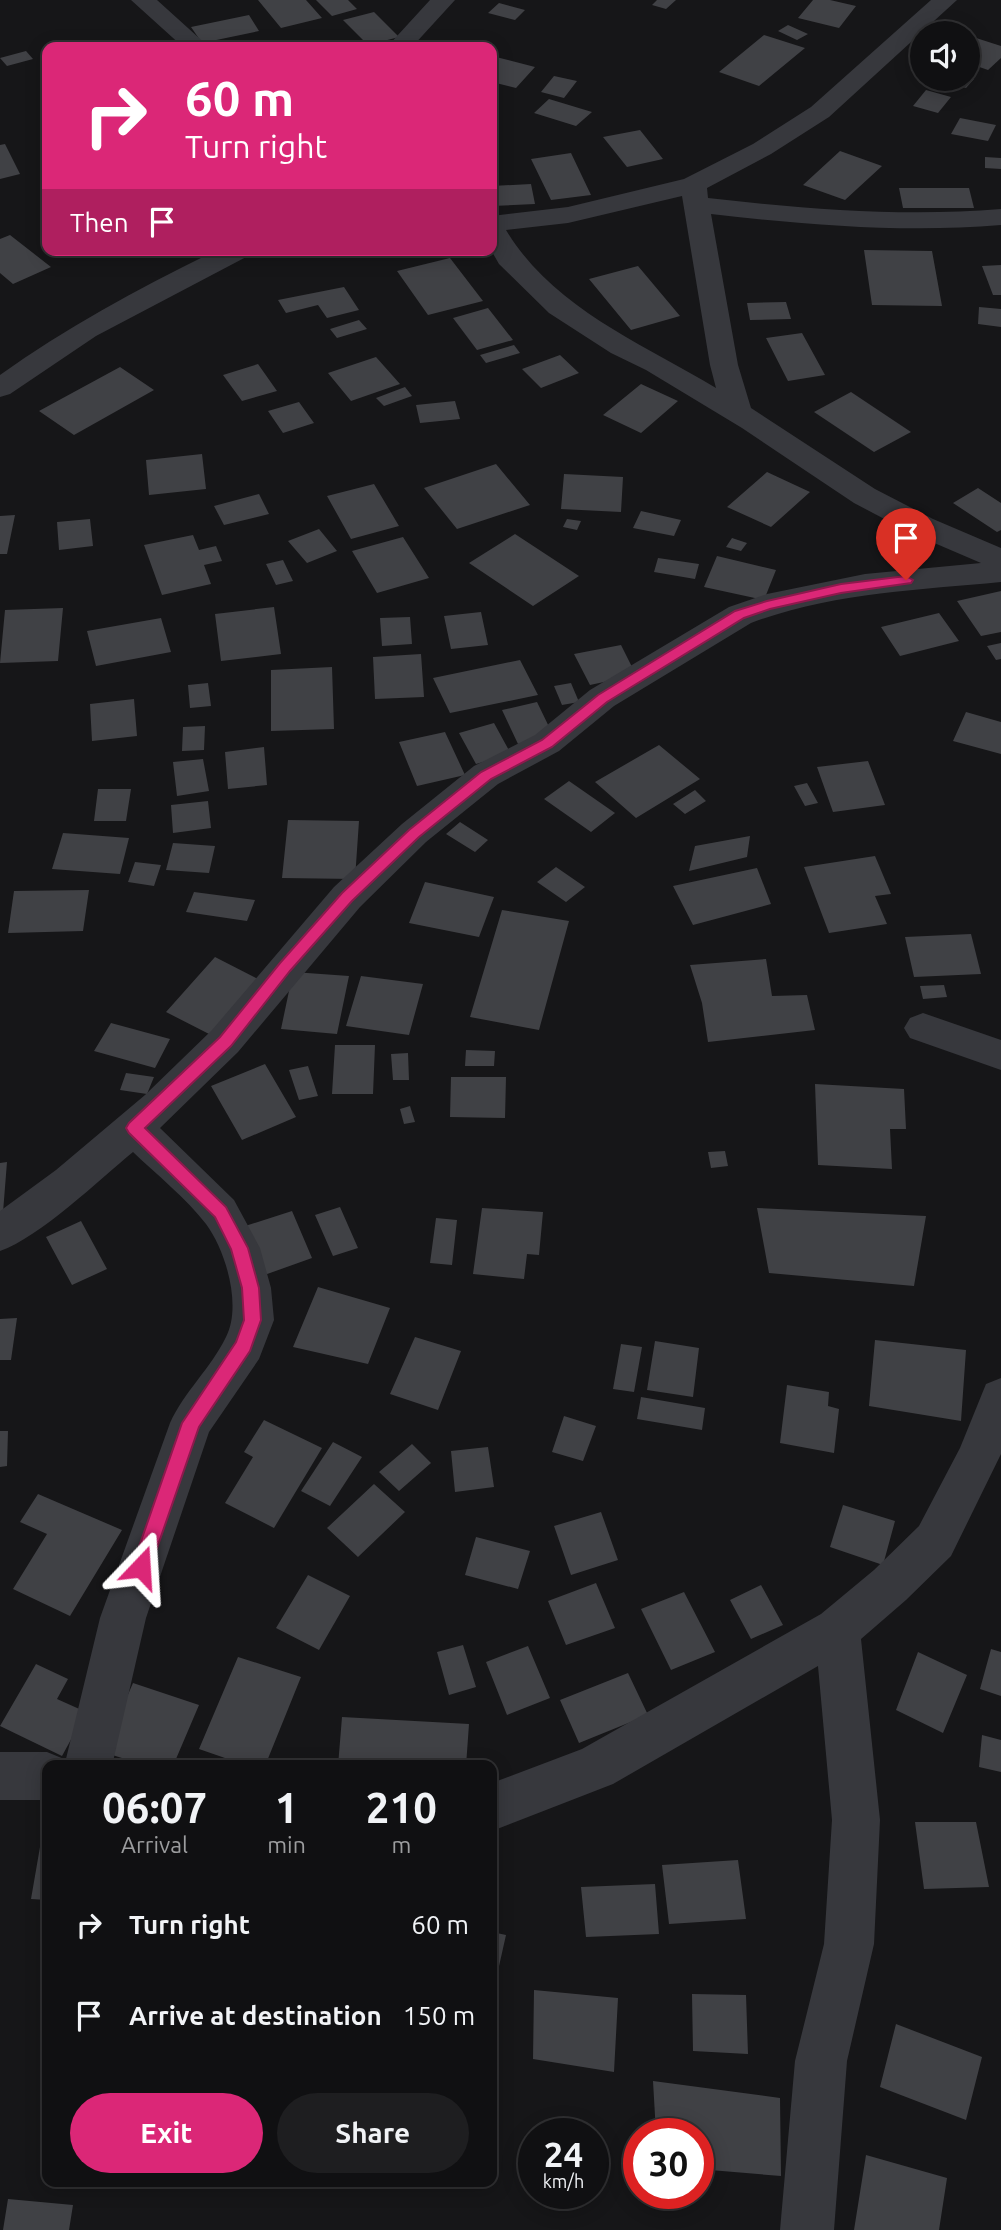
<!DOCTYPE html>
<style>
body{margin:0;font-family:Ubuntu,sans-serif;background:#1e1e20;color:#f1f3f6;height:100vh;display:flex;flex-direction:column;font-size:26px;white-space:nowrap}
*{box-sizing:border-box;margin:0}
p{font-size:23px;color:#9c9d9f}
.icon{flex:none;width:38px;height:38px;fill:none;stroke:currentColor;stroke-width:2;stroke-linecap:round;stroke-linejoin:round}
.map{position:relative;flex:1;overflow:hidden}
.drawer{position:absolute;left:42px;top:1760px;width:455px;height:427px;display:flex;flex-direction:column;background:#101012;border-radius:14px;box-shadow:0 4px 18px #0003,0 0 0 2px #303032}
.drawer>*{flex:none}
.top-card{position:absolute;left:42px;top:42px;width:455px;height:214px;border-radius:14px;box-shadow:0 4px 18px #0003,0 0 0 2px #303032;background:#db2777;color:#fff;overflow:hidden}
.controls{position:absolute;left:910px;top:21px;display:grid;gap:14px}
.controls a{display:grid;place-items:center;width:70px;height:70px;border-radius:50%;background:#101012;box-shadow:0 4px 18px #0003,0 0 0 2px #303032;font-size:35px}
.speed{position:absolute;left:518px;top:2118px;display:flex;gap:14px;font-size:35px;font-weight:700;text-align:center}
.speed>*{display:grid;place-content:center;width:91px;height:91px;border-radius:50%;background:#101012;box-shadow:0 4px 18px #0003,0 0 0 2px #303032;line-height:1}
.speed small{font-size:18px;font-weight:400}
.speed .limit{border:10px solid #d22;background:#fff;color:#111}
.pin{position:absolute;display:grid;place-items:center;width:60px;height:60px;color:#fff;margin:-72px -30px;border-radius:50% 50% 50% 0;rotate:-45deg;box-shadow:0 0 7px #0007}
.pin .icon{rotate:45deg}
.me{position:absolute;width:77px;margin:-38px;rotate:20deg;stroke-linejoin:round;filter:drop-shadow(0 0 5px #0008)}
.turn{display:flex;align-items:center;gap:24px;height:147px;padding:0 28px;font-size:32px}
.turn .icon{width:91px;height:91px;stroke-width:2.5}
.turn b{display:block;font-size:49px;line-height:60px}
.then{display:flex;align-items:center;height:66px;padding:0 28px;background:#0003;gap:14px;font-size:26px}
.eta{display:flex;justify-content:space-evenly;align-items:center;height:119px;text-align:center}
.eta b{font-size:42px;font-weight:700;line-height:49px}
.button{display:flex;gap:14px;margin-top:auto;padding:14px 28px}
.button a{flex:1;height:80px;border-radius:42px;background:#db2777;color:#fff;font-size:28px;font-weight:700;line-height:80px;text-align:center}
.button a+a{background:#1e1e20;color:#f1f3f6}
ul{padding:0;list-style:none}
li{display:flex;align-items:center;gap:21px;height:91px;padding:0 28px}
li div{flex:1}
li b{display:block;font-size:26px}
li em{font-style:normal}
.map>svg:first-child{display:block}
.building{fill:#404145}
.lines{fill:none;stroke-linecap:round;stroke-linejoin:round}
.minor{fill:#37383d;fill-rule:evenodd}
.route{fill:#db2777;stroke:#8e194d;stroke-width:2}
</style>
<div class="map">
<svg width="1001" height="2230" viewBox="0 0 1001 2230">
<rect width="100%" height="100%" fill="#161618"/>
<path class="building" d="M 258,0 L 306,0 L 322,18 L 281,28 Z
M 316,0 L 348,0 L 357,9 L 332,16 Z
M 657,0 L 676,0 L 666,9 L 652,5 Z
M 813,0 L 830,0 L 856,6 L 839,28 L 798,18 Z
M 499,3 L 525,10 L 515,20 L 488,13 Z
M 374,12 L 399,37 L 368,45 L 343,20 Z
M 249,15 L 259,31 L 202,43 L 191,27 Z
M 788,25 L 808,34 L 797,40 L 778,31 Z
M 764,35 L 805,48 L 759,86 L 719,72 Z
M 973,37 L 1001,46 L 1001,58 L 988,70 L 968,63 L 968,42 Z
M 305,40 L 309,47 L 268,47 L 268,46 Z
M 26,51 L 33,59 L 7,66 L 0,58 Z
M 492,56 L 535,67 L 516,88 L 492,82 Z
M 554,76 L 577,81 L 564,98 L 541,92 Z
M 968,77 L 974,79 L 966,88 L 938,79 Z
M 926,90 L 951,97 L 938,113 L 913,106 Z
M 549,99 L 592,112 L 576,126 L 534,113 Z
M 960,118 L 996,125 L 988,141 L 951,134 Z
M 640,130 L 663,159 L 627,167 L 603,137 Z
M 5,144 L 20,174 L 0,179 L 0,145 Z
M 840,151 L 882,166 L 845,200 L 803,185 Z
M 571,153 L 591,195 L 551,200 L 531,159 Z
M 985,157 L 1001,158 L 1001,169 L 985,168 Z
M 531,184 L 535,204 L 492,206 L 492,186 Z
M 899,188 L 969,188 L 974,208 L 903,208 Z
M 10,235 L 51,267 L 13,284 L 0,273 L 0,239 Z
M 864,250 L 932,251 L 942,306 L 872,305 Z
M 450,258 L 483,301 L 428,315 L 397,271 Z
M 1001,265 L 1001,295 L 993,295 L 982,266 Z
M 638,266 L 680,316 L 631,330 L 589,279 Z
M 344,287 L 359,310 L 327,318 L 318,305 L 286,313 L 278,300 Z
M 786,302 L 791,319 L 750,320 L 747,303 Z
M 979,307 L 1001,309 L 1001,327 L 978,324 Z
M 488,308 L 513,340 L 477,350 L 453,318 Z
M 359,320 L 367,329 L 337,338 L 330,329 Z
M 802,333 L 825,375 L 788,381 L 766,338 Z
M 514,345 L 520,353 L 486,363 L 480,355 Z
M 560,355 L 579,373 L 541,388 L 522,369 Z
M 376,357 L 400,384 L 351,401 L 328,373 Z
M 258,364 L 277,391 L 242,401 L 223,375 Z
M 120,367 L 154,390 L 74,435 L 39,411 Z
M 641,384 L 678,401 L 641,433 L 603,415 Z
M 405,387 L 412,396 L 384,406 L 376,398 Z
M 851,392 L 911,432 L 874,452 L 814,412 Z
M 455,401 L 460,419 L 420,423 L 416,405 Z
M 299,402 L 314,423 L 283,433 L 268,411 Z
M 202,454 L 206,489 L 149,495 L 146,460 Z
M 496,464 L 530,505 L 457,529 L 424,488 Z
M 767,472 L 810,492 L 771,527 L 727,507 Z
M 564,474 L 623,477 L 621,512 L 561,509 Z
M 374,484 L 399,526 L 351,539 L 327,496 Z
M 978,488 L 1001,503 L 1001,530 L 997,532 L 953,503 Z
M 259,494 L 269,514 L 224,525 L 214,506 Z
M 641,511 L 681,520 L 674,536 L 633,528 Z
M 15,515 L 7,554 L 0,554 L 0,516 Z
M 90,519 L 93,546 L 59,550 L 57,522 Z
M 567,519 L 581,521 L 577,530 L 563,527 Z
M 319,529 L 337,551 L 307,563 L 288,541 Z
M 515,534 L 579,576 L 533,606 L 469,563 Z
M 193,535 L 199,550 L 216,546 L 222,561 L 204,565 L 211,584 L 162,595 L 144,545 Z
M 403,537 L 429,578 L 377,593 L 352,551 Z
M 732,538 L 747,543 L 741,551 L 726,547 Z
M 717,556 L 776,570 L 764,600 L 704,587 Z
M 658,558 L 699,564 L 695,579 L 654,572 Z
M 283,560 L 293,581 L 276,585 L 266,564 Z
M 1001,591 L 1001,632 L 981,636 L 957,601 Z
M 274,607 L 281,654 L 221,661 L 215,614 Z
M 63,608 L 58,661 L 0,663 L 5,610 Z
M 481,612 L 488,645 L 451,649 L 444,616 Z
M 939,613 L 959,641 L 900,656 L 881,627 Z
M 410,617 L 412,644 L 382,646 L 380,618 Z
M 161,618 L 171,652 L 96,666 L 87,631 Z
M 1001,643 L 1001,659 L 996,660 L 987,646 Z
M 621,645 L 636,675 L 590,685 L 574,654 Z
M 421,654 L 424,697 L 375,699 L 373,657 Z
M 520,660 L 538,695 L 450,713 L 433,678 Z
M 332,667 L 334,729 L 271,731 L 271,670 Z
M 208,683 L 211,706 L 190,708 L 188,685 Z
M 571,683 L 579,702 L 562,705 L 554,686 Z
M 134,699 L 137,736 L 92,741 L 90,704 Z
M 537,702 L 553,735 L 518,744 L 502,710 Z
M 966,712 L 1001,722 L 1001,754 L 953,741 Z
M 494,723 L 511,754 L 476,764 L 459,733 Z
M 205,726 L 204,750 L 182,751 L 183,727 Z
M 445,732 L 465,775 L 417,786 L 399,742 Z
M 659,745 L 700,779 L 636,818 L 595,782 Z
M 264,747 L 267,785 L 228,789 L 225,752 Z
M 203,759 L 209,791 L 177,796 L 173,762 Z
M 868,761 L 885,805 L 833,812 L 817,767 Z
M 569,781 L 615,813 L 591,832 L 544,799 Z
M 807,783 L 818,803 L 805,806 L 794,786 Z
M 98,789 L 131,789 L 126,821 L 94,821 Z
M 695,790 L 706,801 L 685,814 L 673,804 Z
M 208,801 L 211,828 L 173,833 L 171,805 Z
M 288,820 L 359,821 L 355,879 L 282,878 Z
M 460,822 L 488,840 L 475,852 L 446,834 Z
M 63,833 L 129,838 L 120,874 L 52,869 Z
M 750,836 L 747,857 L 689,871 L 695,846 Z
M 173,843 L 215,846 L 209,873 L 166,870 Z
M 875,856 L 891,894 L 875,896 L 887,924 L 829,933 L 804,867 Z
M 135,862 L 161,865 L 154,886 L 128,882 Z
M 556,867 L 585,887 L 566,902 L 537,882 Z
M 757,868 L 771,904 L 693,925 L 673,886 Z
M 425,882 L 494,897 L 479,937 L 409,923 Z
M 89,890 L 83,931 L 8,933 L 14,891 Z
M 194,892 L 255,900 L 247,921 L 186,912 Z
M 502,910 L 569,921 L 539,1030 L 470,1017 Z
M 971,934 L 981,974 L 914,977 L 905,937 Z
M 215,957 L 260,980 L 211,1035 L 166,1012 Z
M 766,959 L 772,996 L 807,995 L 815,1030 L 708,1042 L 702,1003 L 690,965 Z
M 293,972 L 349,976 L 337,1034 L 281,1029 Z
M 361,976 L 423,984 L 409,1035 L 346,1026 Z
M 944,985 L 947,997 L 923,999 L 920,986 Z
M 111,1023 L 170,1039 L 155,1068 L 94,1051 Z
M 335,1045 L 375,1045 L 373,1094 L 332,1094 Z
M 466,1050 L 495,1051 L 494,1066 L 465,1066 Z
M 408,1053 L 409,1080 L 393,1080 L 391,1054 Z
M 265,1064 L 296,1117 L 242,1140 L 211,1086 Z
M 308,1066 L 318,1096 L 299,1100 L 289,1070 Z
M 126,1073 L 154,1077 L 147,1094 L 120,1090 Z
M 451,1077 L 506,1077 L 505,1118 L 450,1117 Z
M 815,1084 L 904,1089 L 906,1129 L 890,1129 L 892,1169 L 818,1165 Z
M 410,1106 L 415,1122 L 404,1124 L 400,1109 Z
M 725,1151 L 728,1166 L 711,1168 L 708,1152 Z
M 7,1162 L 2,1225 L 0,1224 L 0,1163 Z
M 340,1207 L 358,1248 L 333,1256 L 315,1215 Z
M 482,1208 L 543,1212 L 539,1255 L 527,1254 L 524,1279 L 473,1274 Z
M 757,1208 L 926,1216 L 914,1286 L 769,1273 Z
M 292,1211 L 312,1258 L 256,1278 L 239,1228 Z
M 436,1218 L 457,1220 L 452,1265 L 430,1263 Z
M 81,1221 L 107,1269 L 72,1285 L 46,1237 Z
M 318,1287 L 390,1308 L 368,1364 L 293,1347 Z
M 17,1318 L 11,1360 L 0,1360 L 0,1319 Z
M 415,1337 L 461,1351 L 438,1410 L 390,1394 Z
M 875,1340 L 966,1350 L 961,1421 L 869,1406 Z
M 655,1341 L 699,1348 L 693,1397 L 647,1390 Z
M 621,1344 L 642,1347 L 634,1392 L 613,1389 Z
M 787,1385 L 829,1392 L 828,1406 L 839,1409 L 834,1453 L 780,1443 Z
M 641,1397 L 705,1408 L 702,1430 L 637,1419 Z
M 564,1416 L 596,1426 L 583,1461 L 552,1452 Z
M 264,1420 L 322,1448 L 274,1528 L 225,1503 L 253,1457 L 244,1452 Z
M 0,1431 L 8,1431 L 7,1466 L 0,1467 Z
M 333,1442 L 362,1457 L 330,1506 L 301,1491 Z
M 412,1444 L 431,1463 L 399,1491 L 379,1472 Z
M 488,1447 L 494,1487 L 455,1492 L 451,1451 Z
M 374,1484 L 405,1512 L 358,1557 L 327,1528 Z
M 38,1494 L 122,1530 L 70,1616 L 13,1589 L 47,1534 L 20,1522 Z
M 843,1505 L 895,1521 L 883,1565 L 830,1547 Z
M 601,1512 L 618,1560 L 571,1575 L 554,1526 Z
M 476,1537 L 530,1551 L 518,1589 L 465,1575 Z
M 308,1575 L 350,1596 L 319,1650 L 276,1628 Z
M 596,1583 L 615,1628 L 566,1645 L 548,1601 Z
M 761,1585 L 783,1625 L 751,1639 L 730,1600 Z
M 684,1592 L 715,1652 L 671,1670 L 641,1609 Z
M 463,1645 L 476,1687 L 449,1695 L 437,1652 Z
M 528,1646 L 550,1698 L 507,1715 L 486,1662 Z
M 991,1649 L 1001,1652 L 1001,1696 L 980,1689 Z
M 918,1652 L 967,1675 L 943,1733 L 896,1710 Z
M 238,1657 L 301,1677 L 265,1766 L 248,1766 L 199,1749 Z
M 36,1664 L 68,1679 L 57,1699 L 86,1712 L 62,1756 L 0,1726 Z
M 628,1673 L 648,1715 L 579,1743 L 560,1700 Z
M 133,1683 L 199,1705 L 173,1766 L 147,1766 L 103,1752 Z
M 342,1717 L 469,1724 L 466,1766 L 338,1766 Z
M 982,1735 L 1001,1740 L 1001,1772 L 979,1767 Z
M 915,1822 L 976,1822 L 989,1887 L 924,1889 Z
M 40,1847 L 47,1848 L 47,1900 L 31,1899 Z
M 738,1860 L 746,1919 L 669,1924 L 662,1865 Z
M 655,1884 L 659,1934 L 586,1937 L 581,1887 Z
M 492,1932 L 506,1935 L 493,1993 L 492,1993 Z
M 534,1990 L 618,1998 L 614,2072 L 533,2059 Z
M 692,1994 L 746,1995 L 748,2054 L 693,2051 Z
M 896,2024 L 982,2057 L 966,2120 L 880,2087 Z
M 653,2081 L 780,2098 L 781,2176 L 698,2169 L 698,2133 L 656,2133 Z
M 866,2155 L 947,2178 L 939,2230 L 854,2230 Z
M 8,2199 L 73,2205 L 69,2230 L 3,2230 Z"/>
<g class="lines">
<path class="minor" d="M 131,0 L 157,0 L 209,47 L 183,47 Z
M 430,0 L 455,0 L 412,47 L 387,47 Z
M 931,0 L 957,0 L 829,117 L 771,154 L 707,188 L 708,198 C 806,209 903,217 1001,209 L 1001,225 C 904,233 808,225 711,214 L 738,365 L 751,408 L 875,489 L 933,519 L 1001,548 L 1001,582 C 917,590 831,593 751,623 L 614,706 L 559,751 L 498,784 L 426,842 L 360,907 L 238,1052 L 160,1128 L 234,1200 L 260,1248 L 271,1288 L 274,1320 L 259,1359 L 209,1432 L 146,1618 L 112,1766 L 47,1766 L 47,1800 L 0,1800 L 0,1752 L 47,1752 L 64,1759 L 65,1763 L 100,1618 L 170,1423 C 184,1392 211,1368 226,1337 C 242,1306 226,1251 206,1224 C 187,1199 156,1174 133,1152 C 99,1180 40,1237 0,1251 L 0,1211 L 56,1170 L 145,1095 L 212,1030 L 334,887 L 402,824 L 474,766 L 535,735 L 590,690 L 729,607 L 767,594 L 865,574 L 981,563 L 911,533 L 854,503 L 742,428 L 646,370 L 611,353 L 549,313 L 499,264 L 491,250 L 492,216 L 568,207 L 684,179 L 753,144 L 811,107 ZM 682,196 L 710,365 L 716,388 C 641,343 553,308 506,230 L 568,223 Z
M 217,250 L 252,250 L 248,256 L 96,336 L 10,394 L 0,397 L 0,375 C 68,326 142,287 217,250 Z
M 923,1013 L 1001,1040 L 1001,1070 L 910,1038 L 904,1028 L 910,1018 Z
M 1001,1378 L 1001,1454 L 951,1556 L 906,1600 L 861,1639 L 880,1820 L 874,1944 L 847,2061 L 834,2230 L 780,2230 L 795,2061 L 824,1944 L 832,1820 L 818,1666 L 613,1784 L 492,1831 L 492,1783 L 582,1749 L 821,1614 L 874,1570 L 919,1526 L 960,1448 L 986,1384 Z"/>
</g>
<path class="route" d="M 906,576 L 913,580 L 911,583 L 841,593 L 770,609 L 744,618 L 607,702 L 552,747 L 491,779 L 419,837 L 352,901 L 290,971 L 231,1046 L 145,1128 L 226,1207 L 248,1248 L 259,1288 L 261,1320 L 250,1351 L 199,1427 L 148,1574 L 141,1576 L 135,1574 L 132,1567 L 182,1423 L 236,1342 L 244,1320 L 242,1288 L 231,1249 L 215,1217 L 129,1133 L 126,1128 L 129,1123 L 220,1037 L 280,963 L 342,893 L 409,830 L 481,772 L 542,740 L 598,695 L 735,611 L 767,601 L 841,584 Z"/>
</svg>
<div class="controls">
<a><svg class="icon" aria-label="sound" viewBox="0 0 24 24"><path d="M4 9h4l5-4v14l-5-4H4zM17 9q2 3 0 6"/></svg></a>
</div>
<div class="speed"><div>24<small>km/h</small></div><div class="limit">30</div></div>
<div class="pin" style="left:906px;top:580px;background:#d93025"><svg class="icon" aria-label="arrive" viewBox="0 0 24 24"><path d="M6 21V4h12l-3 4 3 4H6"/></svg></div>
<svg class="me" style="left:141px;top:1567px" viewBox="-20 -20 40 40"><path d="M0-17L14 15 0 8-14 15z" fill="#db2777" stroke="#fff" stroke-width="4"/></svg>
<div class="top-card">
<div class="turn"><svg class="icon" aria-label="right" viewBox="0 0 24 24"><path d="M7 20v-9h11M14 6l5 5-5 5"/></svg><div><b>60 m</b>Turn right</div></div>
<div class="then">Then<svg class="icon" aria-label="arrive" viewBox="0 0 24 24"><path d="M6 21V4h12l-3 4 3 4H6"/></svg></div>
</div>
<section class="drawer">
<div class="eta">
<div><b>06:07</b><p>Arrival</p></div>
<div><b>1</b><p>min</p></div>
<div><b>210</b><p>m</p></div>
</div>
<ul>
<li><svg class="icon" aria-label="right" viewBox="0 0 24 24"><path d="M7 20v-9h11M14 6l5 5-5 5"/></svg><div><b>Turn right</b></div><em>60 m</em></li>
<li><svg class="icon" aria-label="arrive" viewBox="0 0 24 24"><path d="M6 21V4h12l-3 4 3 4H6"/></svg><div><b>Arrive at destination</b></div><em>150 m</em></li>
</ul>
<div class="button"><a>Exit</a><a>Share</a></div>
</section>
</div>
